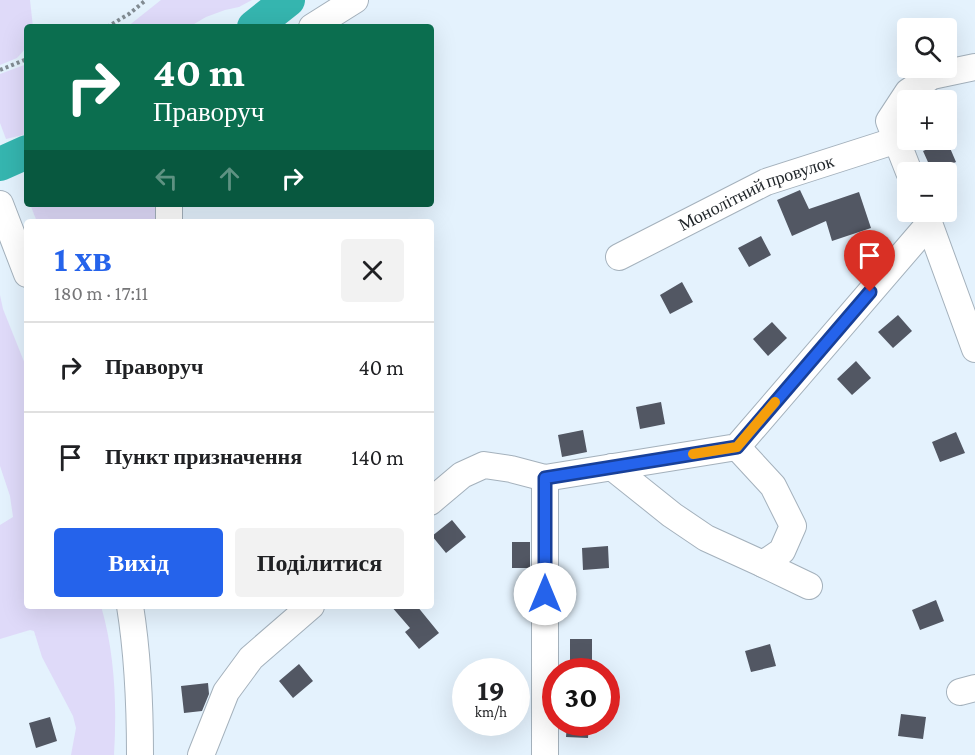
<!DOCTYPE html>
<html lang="uk">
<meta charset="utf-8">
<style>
body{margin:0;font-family:"Crimson Pro",serif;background:#f2f2f2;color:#202124;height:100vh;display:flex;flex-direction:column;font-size:22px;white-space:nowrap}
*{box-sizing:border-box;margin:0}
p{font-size:20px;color:#757577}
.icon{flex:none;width:33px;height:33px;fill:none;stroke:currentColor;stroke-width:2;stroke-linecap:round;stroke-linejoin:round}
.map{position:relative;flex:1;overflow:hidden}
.details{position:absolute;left:24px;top:219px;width:410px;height:390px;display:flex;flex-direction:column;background:#fff;border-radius:6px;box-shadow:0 6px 24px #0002}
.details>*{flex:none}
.hud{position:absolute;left:24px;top:24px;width:410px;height:183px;border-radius:6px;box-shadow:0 6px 24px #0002;background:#0b6e4f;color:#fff;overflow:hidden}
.tools{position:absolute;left:897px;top:18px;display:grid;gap:12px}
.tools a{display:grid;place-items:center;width:60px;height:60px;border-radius:6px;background:#fff;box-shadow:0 6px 24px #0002;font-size:30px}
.speed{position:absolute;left:452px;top:658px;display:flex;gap:12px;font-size:30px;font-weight:700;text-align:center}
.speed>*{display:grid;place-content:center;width:78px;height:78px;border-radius:50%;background:#fff;box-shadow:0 6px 24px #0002;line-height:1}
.speed small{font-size:15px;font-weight:400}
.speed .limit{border:9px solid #d22;background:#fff;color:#111}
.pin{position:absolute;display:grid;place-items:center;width:51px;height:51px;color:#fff;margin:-62px -26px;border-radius:50% 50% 50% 0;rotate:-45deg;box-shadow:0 0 6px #0007}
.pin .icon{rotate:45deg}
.me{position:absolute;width:66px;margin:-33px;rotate:0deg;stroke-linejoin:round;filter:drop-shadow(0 0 4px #0008)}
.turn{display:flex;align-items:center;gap:21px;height:126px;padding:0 30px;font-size:27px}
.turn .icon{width:78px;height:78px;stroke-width:2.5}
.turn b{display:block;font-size:42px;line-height:51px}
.lanes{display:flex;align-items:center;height:57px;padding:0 30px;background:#0003;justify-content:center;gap:30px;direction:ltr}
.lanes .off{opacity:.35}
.round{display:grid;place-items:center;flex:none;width:63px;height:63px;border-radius:6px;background:#f2f2f2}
.overview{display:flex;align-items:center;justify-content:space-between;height:102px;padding:0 30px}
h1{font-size:36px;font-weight:700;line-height:45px;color:#2563eb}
.primary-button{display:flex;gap:12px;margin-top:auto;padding:12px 30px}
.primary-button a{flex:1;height:69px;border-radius:6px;background:#2563eb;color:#fff;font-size:24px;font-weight:700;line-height:69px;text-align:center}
.primary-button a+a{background:#f2f2f2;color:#202124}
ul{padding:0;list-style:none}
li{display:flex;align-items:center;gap:18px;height:90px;padding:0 30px;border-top:2px solid #e0e0e0}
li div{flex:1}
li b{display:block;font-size:22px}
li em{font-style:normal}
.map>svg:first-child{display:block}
.green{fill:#dfdaf9}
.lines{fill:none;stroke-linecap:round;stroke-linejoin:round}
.river{stroke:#35b5af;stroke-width:34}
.building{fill:#525763}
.minor-casing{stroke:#a4b1bc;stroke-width:28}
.path{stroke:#818b92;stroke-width:4;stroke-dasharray:3 3;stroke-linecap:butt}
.minor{stroke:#fff;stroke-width:26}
.route-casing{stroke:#184099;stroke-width:15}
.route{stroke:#2563eb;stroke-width:10}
.slow{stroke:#f59e0b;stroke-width:10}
.labels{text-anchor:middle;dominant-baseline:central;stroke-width:6;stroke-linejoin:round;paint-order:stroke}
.street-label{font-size:18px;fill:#1f2428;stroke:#fff}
</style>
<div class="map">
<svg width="975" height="755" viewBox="0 0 975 755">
<rect width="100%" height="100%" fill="#e4f2fd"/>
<path class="green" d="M 0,0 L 30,0 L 33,27 L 27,27 L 26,48 L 17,58 L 0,65 Z
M 161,0 L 252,0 L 239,7 L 225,10 L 206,17 L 189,27 L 127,27 Z
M 27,64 L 27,134 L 6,139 L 0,123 L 0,74 Z
M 30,204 L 165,204 L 163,222 L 37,222 Z
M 0,295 L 3,309 L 27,369 L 27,606 L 101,606 C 115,654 117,705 114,755 L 71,755 L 76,728 L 73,716 L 42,657 L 34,631 L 30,630 L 0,639 L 0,525 L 13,517 L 10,496 L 0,466 Z"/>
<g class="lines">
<path class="river" d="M 254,27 L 288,0
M 0,164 L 27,152"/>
</g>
<path class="building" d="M 947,141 L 956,162 L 932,171 L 923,151 Z
M 800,190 L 809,209 L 859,192 L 871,228 L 832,241 L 826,221 L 792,236 L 777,200 Z
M 761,236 L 771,255 L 749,267 L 738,248 Z
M 682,282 L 693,302 L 670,314 L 660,295 Z
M 898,315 L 912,331 L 893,348 L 878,332 Z
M 772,322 L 787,338 L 768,356 L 753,339 Z
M 856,361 L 871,378 L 852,395 L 837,379 Z
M 661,402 L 665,424 L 640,429 L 636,407 Z
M 583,430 L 587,452 L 562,457 L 558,435 Z
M 956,432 L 965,453 L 940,462 L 932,442 Z
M 452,520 L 466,537 L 446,553 L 432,536 Z
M 512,542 L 530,542 L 530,568 L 512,568 Z
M 608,546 L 609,568 L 583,570 L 582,548 Z
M 936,600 L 944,621 L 920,630 L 912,610 Z
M 391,606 L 417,606 L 439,633 L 419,649 L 405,632 L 410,628 Z
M 570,639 L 592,639 L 592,665 L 570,664 Z
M 770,644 L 776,666 L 751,672 L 745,651 Z
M 299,664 L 313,681 L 293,698 L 279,681 Z
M 208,683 L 209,694 L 202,711 L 184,713 L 181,686 Z
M 901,714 L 926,717 L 923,739 L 898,736 Z
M 50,717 L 57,741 L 36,748 L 29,723 Z
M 567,723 L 589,723 L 588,738 L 566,737 Z"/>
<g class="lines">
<g class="minor-casing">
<g id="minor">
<path d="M 312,27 L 355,0"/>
<path d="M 909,172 L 889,121 L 908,92 L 932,76 L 975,67"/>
<path d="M 0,204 L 27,274"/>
<path d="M 169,204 L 169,222"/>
<path d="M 925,212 L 975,349"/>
<path id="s1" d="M 619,257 L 766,182 L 897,140"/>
<path d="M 612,467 L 672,515 L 706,538 L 763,564 L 782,551 L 793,526 L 773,486 L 737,447"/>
<path d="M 430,502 L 462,475 L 484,465 L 511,469 L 545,478 L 737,447 L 929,224"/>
<path d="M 763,564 L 809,586"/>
<path d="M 130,606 C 138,656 140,704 140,755"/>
<path d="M 960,692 L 975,688"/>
<path d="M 201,755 L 226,692 L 251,658 L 311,606"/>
<path d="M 545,755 L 545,478"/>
</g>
</g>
<path class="path" d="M 107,27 L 129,14 L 146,0
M 0,70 L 27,59"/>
<use href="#minor" class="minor"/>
</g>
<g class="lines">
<g class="route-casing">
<path id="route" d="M 545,594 L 545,478 L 737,447 L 870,292"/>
</g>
<use href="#route" class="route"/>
<path class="slow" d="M 693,454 L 737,447 L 775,402"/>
</g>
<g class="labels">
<g class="street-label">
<text stroke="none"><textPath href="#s1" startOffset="152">Монолітний провулок</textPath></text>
</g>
</g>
</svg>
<div class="tools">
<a><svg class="icon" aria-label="search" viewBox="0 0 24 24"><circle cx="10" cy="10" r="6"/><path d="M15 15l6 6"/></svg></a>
<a>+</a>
<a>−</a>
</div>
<div class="speed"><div>19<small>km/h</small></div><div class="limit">30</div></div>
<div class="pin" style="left:870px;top:292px;background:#d93025"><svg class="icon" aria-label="arrive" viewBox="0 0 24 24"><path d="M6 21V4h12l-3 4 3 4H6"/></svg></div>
<svg class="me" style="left:545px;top:594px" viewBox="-20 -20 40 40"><circle r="19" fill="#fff"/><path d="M0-13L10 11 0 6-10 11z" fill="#2563eb"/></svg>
<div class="hud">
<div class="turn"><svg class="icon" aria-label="right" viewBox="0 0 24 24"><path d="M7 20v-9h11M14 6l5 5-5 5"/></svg><div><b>40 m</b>Праворуч</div></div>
<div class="lanes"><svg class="icon off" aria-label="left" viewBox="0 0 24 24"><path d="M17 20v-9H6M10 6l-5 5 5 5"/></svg><svg class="icon off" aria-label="ahead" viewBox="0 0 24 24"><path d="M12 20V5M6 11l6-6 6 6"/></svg><svg class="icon" aria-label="right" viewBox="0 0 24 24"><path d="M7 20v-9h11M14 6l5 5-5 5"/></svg></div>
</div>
<section class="details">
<div class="overview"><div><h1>1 хв</h1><p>180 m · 17:11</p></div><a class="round"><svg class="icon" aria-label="close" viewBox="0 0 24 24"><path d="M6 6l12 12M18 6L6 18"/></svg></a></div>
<ul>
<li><svg class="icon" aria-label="right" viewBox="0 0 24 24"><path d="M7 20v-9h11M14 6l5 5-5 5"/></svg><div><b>Праворуч</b></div><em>40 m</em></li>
<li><svg class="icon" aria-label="arrive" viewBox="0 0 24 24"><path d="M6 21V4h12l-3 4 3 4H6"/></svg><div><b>Пункт призначення</b></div><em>140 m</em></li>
</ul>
<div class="primary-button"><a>Вихід</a><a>Поділитися</a></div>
</section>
</div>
